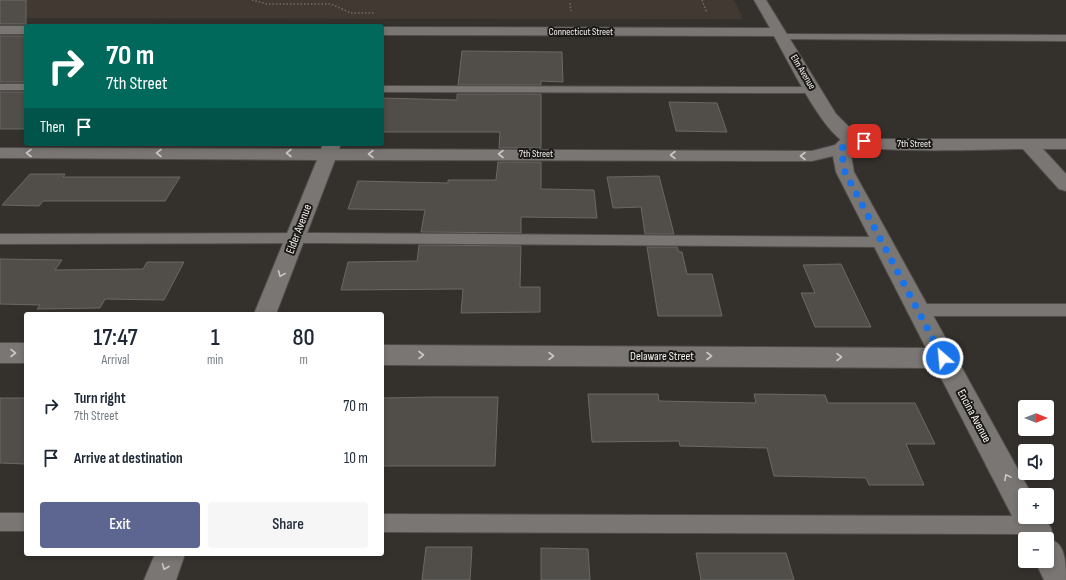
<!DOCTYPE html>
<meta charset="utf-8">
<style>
body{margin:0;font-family:"Sofia Sans Condensed",sans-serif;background:#f6f6f7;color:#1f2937;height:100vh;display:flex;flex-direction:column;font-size:15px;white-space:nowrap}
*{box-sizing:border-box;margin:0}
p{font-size:13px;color:#747a83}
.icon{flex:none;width:22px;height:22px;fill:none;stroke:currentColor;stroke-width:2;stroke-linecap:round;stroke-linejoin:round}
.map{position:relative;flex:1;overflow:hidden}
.details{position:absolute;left:24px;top:312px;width:360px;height:244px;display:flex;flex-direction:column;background:#fff;border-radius:4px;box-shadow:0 2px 6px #0003}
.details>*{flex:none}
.hud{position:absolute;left:24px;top:24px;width:360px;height:122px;border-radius:4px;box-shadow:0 2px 6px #0003;background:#00695c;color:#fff;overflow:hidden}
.needle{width:26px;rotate:90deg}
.tools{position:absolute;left:1018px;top:400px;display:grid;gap:8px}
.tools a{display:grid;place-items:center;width:36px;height:36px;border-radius:4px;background:#fff;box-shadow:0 2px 6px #0003;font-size:20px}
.pin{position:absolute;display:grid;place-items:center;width:34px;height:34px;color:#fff;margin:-17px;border-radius:8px;box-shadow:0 2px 6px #0006}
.me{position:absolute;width:44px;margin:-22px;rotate:333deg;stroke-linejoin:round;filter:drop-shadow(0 0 3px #0008)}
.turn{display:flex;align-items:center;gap:14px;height:84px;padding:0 16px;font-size:18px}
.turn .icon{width:52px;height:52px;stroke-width:2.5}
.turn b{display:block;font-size:28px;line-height:34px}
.then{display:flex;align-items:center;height:38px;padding:0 16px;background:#0003;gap:8px;font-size:15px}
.eta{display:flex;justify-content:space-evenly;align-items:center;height:68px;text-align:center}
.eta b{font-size:24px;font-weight:600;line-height:28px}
.action{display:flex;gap:8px;margin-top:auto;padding:8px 16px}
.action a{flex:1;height:46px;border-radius:4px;background:#5c6690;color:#fff;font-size:16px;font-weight:600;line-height:46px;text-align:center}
.action a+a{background:#f6f6f7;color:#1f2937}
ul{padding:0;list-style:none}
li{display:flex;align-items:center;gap:12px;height:52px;padding:0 16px}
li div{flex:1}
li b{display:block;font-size:15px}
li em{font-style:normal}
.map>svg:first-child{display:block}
.built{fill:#423a32}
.building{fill:#514e4a;stroke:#6b6864}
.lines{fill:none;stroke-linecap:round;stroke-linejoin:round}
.service-casing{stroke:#504d4a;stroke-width:2}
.minor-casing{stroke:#504d4a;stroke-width:2}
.tertiary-casing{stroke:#504d4a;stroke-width:2}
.path{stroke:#706d69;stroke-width:1.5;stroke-dasharray:1.5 2;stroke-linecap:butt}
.service{fill:#7a7673;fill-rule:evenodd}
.minor{fill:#7a7673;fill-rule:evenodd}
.tertiary{fill:#7a7673;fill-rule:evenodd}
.oneway{stroke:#c9c7c4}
.route{stroke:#1a73e8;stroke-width:7;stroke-dasharray:0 12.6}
.labels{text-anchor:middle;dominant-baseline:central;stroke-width:4;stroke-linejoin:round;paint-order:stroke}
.far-street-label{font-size:10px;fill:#f4f2ef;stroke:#1b1917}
.street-label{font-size:12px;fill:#f4f2ef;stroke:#1b1917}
</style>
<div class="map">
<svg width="1066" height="580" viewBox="0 0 1066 580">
<rect width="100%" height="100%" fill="#34312d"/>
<path class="built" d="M 0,0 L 734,0 L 743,19 L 0,18 Z"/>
<path class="building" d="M 0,0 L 26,0 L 26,24 L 0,24 Z
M 0,36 L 26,36 L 26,82 L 0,82 Z
M 462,51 L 562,52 L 563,82 L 541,81 L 541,85 L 458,85 Z
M 0,92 L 26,92 L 26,129 L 0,129 Z
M 457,94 L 541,94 L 541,148 L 499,148 L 500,132 L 382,132 L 382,98 L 457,100 Z
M 669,102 L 717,103 L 727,132 L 676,131 Z
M 498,162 L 541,162 L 541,189 L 594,190 L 597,218 L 521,217 L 521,233 L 421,232 L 425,210 L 348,209 L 358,181 L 448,183 L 448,180 L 496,180 Z
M 30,174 L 65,174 L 63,177 L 180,177 L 165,201 L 43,201 L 39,206 L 2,205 Z
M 659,176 L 674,234 L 645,234 L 641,207 L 613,208 L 607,177 Z
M 419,245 L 521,246 L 520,287 L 540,287 L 540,312 L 461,313 L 463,289 L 341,290 L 348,262 L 417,261 Z
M 647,247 L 677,247 L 679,252 L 682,252 L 687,274 L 712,274 L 722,316 L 658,316 Z
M 0,259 L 62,260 L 55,270 L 143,269 L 147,262 L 184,262 L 164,300 L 105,299 L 100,308 L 37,309 L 40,305 L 0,304 Z
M 841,264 L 871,327 L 815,327 L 801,293 L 815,293 L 803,265 Z
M 588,394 L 658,394 L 659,401 L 756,403 L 754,394 L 825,395 L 828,403 L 915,403 L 935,444 L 906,444 L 924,485 L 869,485 L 866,478 L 774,476 L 767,448 L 680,446 L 679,441 L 592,442 Z
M 435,397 L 498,397 L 495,466 L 382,466 L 382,398 Z
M 0,398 L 26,398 L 26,464 L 0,463 Z
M 426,547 L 472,547 L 470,580 L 422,580 Z
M 541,548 L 588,549 L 590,580 L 541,580 Z
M 696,553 L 786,553 L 794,580 L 701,580 Z"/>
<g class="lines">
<g class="service-casing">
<path id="service" d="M 783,34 L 1066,35 L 1066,41 L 780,39 L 780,35 Z
M 0,84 L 26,84 L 26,90 L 0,90 Z
M 382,86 L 814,87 L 819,90 L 814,93 L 382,92 Z
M 317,233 L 882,237 L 887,239 L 889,242 L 887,245 L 882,247 L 317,243 L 0,244 L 0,234 Z
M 918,304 L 1066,304 L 1066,316 L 918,316 L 913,314 L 911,310 L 913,306 Z
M 0,513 L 26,513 L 26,531 L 0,531 Z
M 382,514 L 1025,516 L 1039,518 L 1041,525 L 1039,532 L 1032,534 L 382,532 Z"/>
</g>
<g class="minor-casing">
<path id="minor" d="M 851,134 L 857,135 L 860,139 L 850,150 L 854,172 L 1032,495 L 1025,495 L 1025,517 L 1044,517 L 1051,528 L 1054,541 C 1066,546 1066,568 1066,580 L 1044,580 L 1035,561 L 1047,561 L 1047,539 L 1025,539 L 1025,541 L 936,368 L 382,365 L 382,345 L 926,348 L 836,172 L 833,156 L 812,161 L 335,160 L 276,314 L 254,314 L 317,160 L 0,158 L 0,148 L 321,149 L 323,144 L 341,144 L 339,149 L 812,151 L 835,145 L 845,135 Z
M 0,343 L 26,343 L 26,363 L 0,363 Z
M 155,554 L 185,554 L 176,580 L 144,580 Z"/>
</g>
<g class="tertiary-casing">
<path id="tertiary" d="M 754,0 L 766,0 L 836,114 L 857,135 L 877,139 L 1066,139 L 1066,149 L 1043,149 L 1066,174 L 1066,191 L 1059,189 L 1023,149 C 993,149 864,155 844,142 C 819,126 790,64 774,36 L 382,35 L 382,27 L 770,28 Z
M 0,26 L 26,26 L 26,34 L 0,34 Z"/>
</g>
<path class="path" d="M 252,0 L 267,4 L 331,4 L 351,13 L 374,13
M 702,0 L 707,13
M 570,3 L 571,11"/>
<use href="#service" class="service"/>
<use href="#minor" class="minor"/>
<use href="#tertiary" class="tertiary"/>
</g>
<defs><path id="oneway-chevron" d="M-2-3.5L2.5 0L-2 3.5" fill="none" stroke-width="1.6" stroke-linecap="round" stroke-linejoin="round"/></defs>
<g class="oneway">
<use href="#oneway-chevron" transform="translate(29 153) rotate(180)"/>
<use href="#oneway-chevron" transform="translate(159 153) rotate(-180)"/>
<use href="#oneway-chevron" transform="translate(289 153) rotate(-180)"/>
<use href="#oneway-chevron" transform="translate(371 154) rotate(-180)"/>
<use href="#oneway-chevron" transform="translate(501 154) rotate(-180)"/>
<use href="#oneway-chevron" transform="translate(673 155) rotate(-180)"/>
<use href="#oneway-chevron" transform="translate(803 156) rotate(-180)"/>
<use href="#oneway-chevron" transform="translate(281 274) rotate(112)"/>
<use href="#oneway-chevron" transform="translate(13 353)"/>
<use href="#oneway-chevron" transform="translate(421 355)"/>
<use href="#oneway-chevron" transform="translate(551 356)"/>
<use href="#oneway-chevron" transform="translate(709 356)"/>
<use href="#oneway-chevron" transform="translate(839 357)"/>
<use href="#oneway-chevron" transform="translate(1007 477) rotate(-118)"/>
<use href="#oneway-chevron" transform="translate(165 567) rotate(112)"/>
</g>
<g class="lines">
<path class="route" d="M 864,141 L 851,139 L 841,149 L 845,172 L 943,358"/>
</g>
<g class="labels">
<g class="far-street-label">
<text x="581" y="32">Connecticut Street</text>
<text transform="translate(803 72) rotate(59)">Elm Avenue</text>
<text x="914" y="144">7th Street</text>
<text x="536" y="154">7th Street</text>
</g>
<g class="street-label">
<text transform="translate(299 229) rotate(-69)">Elder Avenue</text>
<text x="662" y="356">Delaware Street</text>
<text transform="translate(974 416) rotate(62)">Encina Avenue</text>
</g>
</g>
</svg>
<div class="tools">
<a><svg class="needle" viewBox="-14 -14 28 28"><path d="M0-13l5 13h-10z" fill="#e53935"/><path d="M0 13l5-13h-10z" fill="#747a83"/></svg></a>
<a><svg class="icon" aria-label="sound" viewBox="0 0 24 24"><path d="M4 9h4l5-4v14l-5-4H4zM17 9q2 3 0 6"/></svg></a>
<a>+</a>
<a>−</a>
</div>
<div class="pin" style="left:864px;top:141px;background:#d93025"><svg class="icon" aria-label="arrive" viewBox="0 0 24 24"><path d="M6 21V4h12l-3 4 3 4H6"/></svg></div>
<svg class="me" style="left:943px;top:358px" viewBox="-20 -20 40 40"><circle r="17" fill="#1a73e8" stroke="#fff" stroke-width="3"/><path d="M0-11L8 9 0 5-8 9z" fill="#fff"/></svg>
<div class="hud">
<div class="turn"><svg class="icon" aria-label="right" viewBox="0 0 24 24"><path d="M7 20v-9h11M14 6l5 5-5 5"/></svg><div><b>70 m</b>7th Street</div></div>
<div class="then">Then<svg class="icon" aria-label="arrive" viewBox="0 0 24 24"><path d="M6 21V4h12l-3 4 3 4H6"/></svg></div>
</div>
<section class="details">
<div class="eta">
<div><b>17:47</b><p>Arrival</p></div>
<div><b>1</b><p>min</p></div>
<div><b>80</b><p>m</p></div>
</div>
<ul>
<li><svg class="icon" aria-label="right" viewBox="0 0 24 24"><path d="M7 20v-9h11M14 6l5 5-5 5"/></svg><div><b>Turn right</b><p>7th Street</p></div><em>70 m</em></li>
<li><svg class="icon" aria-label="arrive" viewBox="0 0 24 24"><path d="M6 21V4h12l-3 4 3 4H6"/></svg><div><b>Arrive at destination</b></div><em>10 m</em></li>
</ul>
<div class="action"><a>Exit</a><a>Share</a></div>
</section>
</div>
